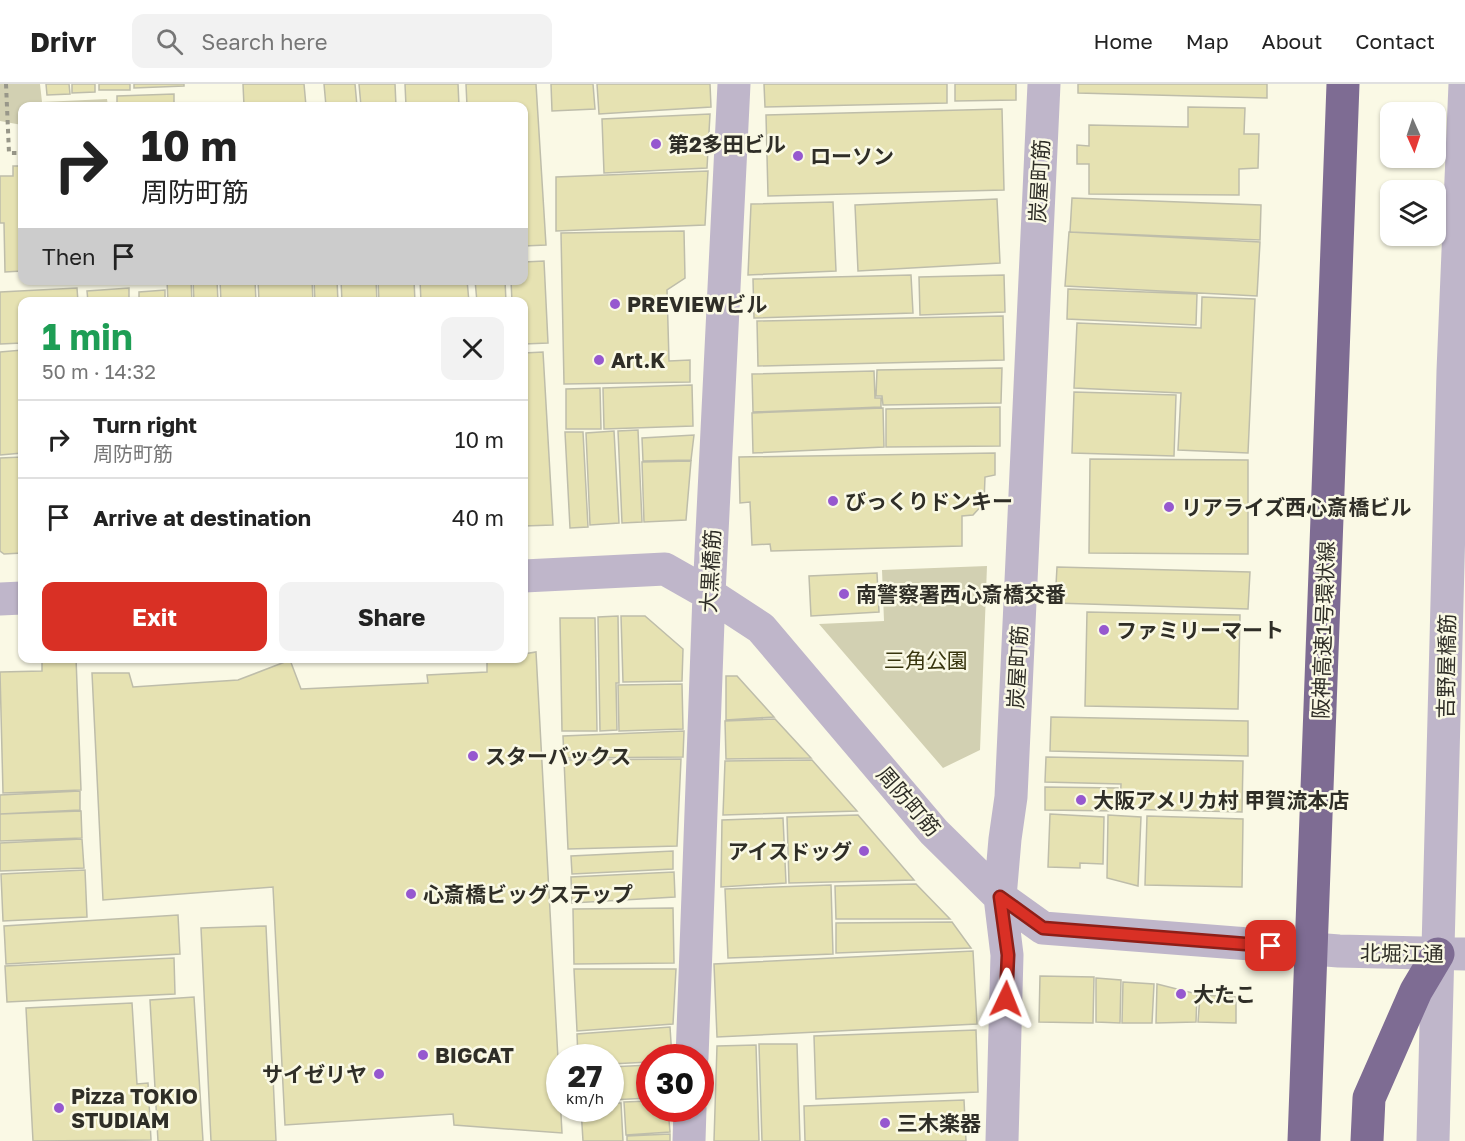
<!DOCTYPE html>
<meta charset="utf-8">
<style>
body{margin:0;font-family:"Golos Text","Noto Sans JP",sans-serif;background:#f2f2f2;color:#222;height:100vh;display:flex;flex-direction:column;font-size:22px;white-space:nowrap}
*{box-sizing:border-box;margin:0}
p{font-size:20px;color:#767676}
.icon{flex:none;width:33px;height:33px;fill:none;stroke:currentColor;stroke-width:2;stroke-linecap:round;stroke-linejoin:round}
.map{position:relative;flex:1;overflow:hidden}
.details{position:absolute;left:18px;top:213px;width:510px;height:366px;display:flex;flex-direction:column;background:#fff;border-radius:12px;box-shadow:0 2px 4px #0004}
.details>*{flex:none}
.top-card{position:absolute;left:18px;top:18px;width:510px;height:183px;border-radius:12px;box-shadow:0 2px 4px #0004;background:#fff;color:#222;overflow:hidden}
.needle{width:39px;rotate:177deg}
.fabs{position:absolute;left:1380px;top:18px;display:grid;gap:12px}
.fabs a{display:grid;place-items:center;width:66px;height:66px;border-radius:12px;background:#fff;box-shadow:0 2px 4px #0004;font-size:30px}
.speed{position:absolute;left:546px;top:960px;display:flex;gap:12px;font-size:30px;font-weight:700;text-align:center}
.speed>*{display:grid;place-content:center;width:78px;height:78px;border-radius:50%;background:#fff;box-shadow:0 2px 4px #0004;line-height:1}
.speed small{font-size:15px;font-weight:400}
.speed .limit{border:9px solid #d22;background:#fff;color:#111}
.pin{position:absolute;display:grid;place-items:center;width:51px;height:51px;color:#fff;margin:-26px;border-radius:12px;box-shadow:0 3px 9px #0006}
.me{position:absolute;width:66px;margin:-33px;rotate:2deg;stroke-linejoin:round;filter:drop-shadow(0 0 4px #0008)}
.turn{display:flex;align-items:center;gap:21px;height:126px;padding:0 24px;font-size:27px}
.turn .icon{width:78px;height:78px;stroke-width:2.5}
.turn b{display:block;font-size:42px;line-height:51px}
.then{display:flex;align-items:center;height:57px;padding:0 24px;background:#0003;gap:12px;font-size:22px}
.round{display:grid;place-items:center;flex:none;width:63px;height:63px;border-radius:12px;background:#f2f2f2}
.head{display:flex;align-items:center;justify-content:space-between;height:102px;padding:0 24px}
h1{font-size:36px;font-weight:700;line-height:45px;color:#1e9e55}
.action{display:flex;gap:12px;margin-top:auto;padding:12px 24px}
.action a{flex:1;height:69px;border-radius:12px;background:#d93025;color:#fff;font-size:24px;font-weight:700;line-height:69px;text-align:center}
.action a+a{background:#f2f2f2;color:#222}
ul{padding:0;list-style:none}
li{display:flex;align-items:center;gap:18px;height:78px;padding:0 24px;border-top:2px solid #e0e0e0}
li div{flex:1}
li b{display:block;font-size:22px}
li em{font-style:normal}
header{display:flex;align-items:center;gap:36px;box-sizing:border-box;height:84px;padding:0 30px;background:#fff;border-bottom:2px solid #e0e0e0}
header strong{font-size:28px}
nav{display:flex;gap:33px;margin-inline-start:auto;font-size:21px}
.search{width:420px;height:54px;background:#f2f2f2;display:flex;align-items:center;gap:15px;box-sizing:border-box;padding:0 21px;border-radius:12px;color:#767676;font-size:22px}
.map>svg:first-child{display:block}
.green{fill:#d2d0b2}
.building{fill:#e6e2b2;stroke:#bebdaa;stroke-width:1.5}
.lines{fill:none;stroke-linecap:round;stroke-linejoin:round}
.path{stroke:#989789;stroke-width:4;stroke-dasharray:4.5 4.5;stroke-linecap:butt}
.minor{stroke:#bfb6ca;stroke-width:33}
.highway{stroke:#7e6c93;stroke-width:33}
.highway-bridge{stroke:#7e6c93;stroke-width:33}
.route-casing{stroke:#8d1f18;stroke-width:15}
.route{stroke:#d93025;stroke-width:10}
.poi-dot{fill:#9658cf;stroke:#faf9e5;stroke-width:2}
.labels{text-anchor:middle;dominant-baseline:central;stroke-width:5;stroke-linejoin:round;paint-order:stroke}
.poi-label{font-size:21px;font-weight:bold;fill:#2f2e27;stroke:#faf9e5;text-anchor:start}
.street-label{font-size:21px;fill:#2f2e27;stroke:#faf9e5}
.park-label{font-size:21px;fill:#37340d;stroke:#faf9e5}
</style>
<header>
<strong>Drivr</strong>
<div class="search"><svg class="icon" aria-label="search" viewBox="0 0 24 24"><circle cx="10" cy="10" r="6"/><path d="M15 15l6 6"/></svg>Search here</div>
<nav><a>Home</a><a>Map</a><a>About</a><a>Contact</a></nav>
</header>
<div class="map">
<svg width="1465" height="1057" viewBox="0 0 1465 1057">
<rect width="100%" height="100%" fill="#faf9e5"/>
<path class="green" d="M 0,0 L 40,0 L 42,18 L 107,15 L 108,22 L 22,22 L 22,41 L 0,37 Z
M 987,482 L 980,666 L 943,684 L 819,540 L 884,537 L 882,486 Z"/>
<path class="building" d="M 46,0 L 69,0 L 70,10 L 47,11 Z
M 72,0 L 95,0 L 95,8 L 72,9 Z
M 99,0 L 130,0 L 130,6 L 99,6 Z
M 134,0 L 184,0 L 184,2 L 134,4 Z
M 243,0 L 304,0 L 306,22 L 244,22 Z
M 324,0 L 355,0 L 357,22 L 326,22 Z
M 359,0 L 395,0 L 396,22 L 361,22 Z
M 405,0 L 458,0 L 459,22 L 406,22 Z
M 466,0 L 536,0 L 546,161 L 524,162 L 524,22 L 467,22 Z
M 551,0 L 593,0 L 595,25 L 552,27 Z
M 597,0 L 710,0 L 711,23 L 599,30 Z
M 764,0 L 947,0 L 947,19 L 765,23 Z
M 955,0 L 1016,0 L 1016,16 L 955,17 Z
M 1078,0 L 1267,0 L 1267,14 L 1078,9 Z
M 174,10 L 174,22 L 117,22 L 117,12 Z
M 1188,23 L 1245,24 L 1244,50 L 1259,50 L 1258,84 L 1239,85 L 1239,111 L 1089,110 L 1089,80 L 1077,80 L 1077,61 L 1089,62 L 1089,41 L 1188,43 Z
M 1002,25 L 1004,106 L 768,112 L 766,31 Z
M 710,30 L 707,84 L 604,89 L 602,35 Z
M 13,82 L 22,82 L 22,187 L 5,188 L 4,139 L 0,139 L 0,92 L 13,92 Z
M 708,87 L 705,141 L 556,147 L 556,93 Z
M 1072,114 L 1261,121 L 1260,156 L 1070,148 Z
M 997,115 L 1000,179 L 858,187 L 855,121 Z
M 833,118 L 836,187 L 748,191 L 751,120 Z
M 684,147 L 685,194 L 667,206 L 669,277 L 690,276 L 690,298 L 564,300 L 561,149 Z
M 1069,148 L 1260,158 L 1257,212 L 1065,202 Z
M 544,177 L 548,259 L 524,260 L 524,218 L 512,218 L 511,196 L 524,196 L 524,178 Z
M 911,191 L 913,229 L 754,234 L 753,195 Z
M 1004,191 L 1005,228 L 920,231 L 919,193 Z
M 167,196 L 191,196 L 192,218 L 168,218 Z
M 193,196 L 217,196 L 218,218 L 194,218 Z
M 220,196 L 255,196 L 256,218 L 221,218 Z
M 258,196 L 312,196 L 313,218 L 259,218 Z
M 314,196 L 337,196 L 338,218 L 315,218 Z
M 341,196 L 376,196 L 377,218 L 342,218 Z
M 378,196 L 414,196 L 415,218 L 379,218 Z
M 420,196 L 467,196 L 469,218 L 421,218 Z
M 475,196 L 505,196 L 506,218 L 477,218 Z
M 77,204 L 78,218 L 22,218 L 22,259 L 0,260 L 0,208 Z
M 129,204 L 129,218 L 88,218 L 87,207 Z
M 1068,205 L 1197,210 L 1196,241 L 1067,235 Z
M 165,206 L 165,218 L 139,218 L 139,208 Z
M 1202,213 L 1255,215 L 1248,369 L 1178,366 L 1181,309 L 1074,304 L 1077,239 L 1201,244 Z
M 1003,232 L 1004,276 L 758,282 L 757,237 Z
M 22,266 L 22,369 L 0,371 L 0,268 Z
M 543,268 L 553,441 L 524,442 L 524,269 Z
M 1002,284 L 1001,319 L 883,321 L 882,312 L 876,312 L 877,286 Z
M 874,287 L 875,314 L 881,314 L 881,323 L 753,328 L 752,290 Z
M 692,301 L 693,342 L 604,345 L 603,304 Z
M 600,304 L 601,345 L 566,345 L 566,305 Z
M 1074,308 L 1176,311 L 1174,372 L 1072,369 Z
M 1000,323 L 1000,362 L 886,363 L 886,325 Z
M 883,324 L 884,363 L 753,369 L 752,329 Z
M 638,346 L 642,438 L 622,439 L 618,347 Z
M 614,347 L 619,439 L 590,441 L 586,349 Z
M 565,348 L 583,348 L 588,443 L 570,444 Z
M 694,351 L 691,376 L 643,377 L 642,354 Z
M 995,369 L 995,391 L 985,393 L 984,419 L 973,431 L 962,432 L 962,462 L 771,467 L 770,460 L 752,461 L 750,418 L 740,419 L 739,373 Z
M 22,373 L 22,469 L 4,470 L 0,467 L 0,374 Z
M 1090,375 L 1248,376 L 1248,470 L 1089,469 Z
M 691,377 L 686,436 L 644,438 L 642,378 Z
M 1057,483 L 1250,488 L 1248,525 L 1055,519 Z
M 877,489 L 879,528 L 811,532 L 809,492 Z
M 1087,528 L 1240,531 L 1238,625 L 1085,622 Z
M 618,532 L 619,599 L 616,599 L 617,646 L 600,647 L 598,533 Z
M 621,532 L 645,532 L 683,565 L 682,597 L 623,598 Z
M 560,534 L 595,534 L 597,647 L 562,647 Z
M 536,568 L 562,1049 L 454,1041 L 453,1030 L 285,1041 L 273,803 L 103,816 L 92,589 L 129,589 L 133,603 L 238,596 L 290,576 L 301,605 L 428,599 L 427,591 L 487,588 L 487,575 L 524,574 L 524,570 Z
M 42,574 L 76,574 L 81,706 L 3,709 L 0,588 L 42,587 Z
M 726,592 L 737,592 L 774,633 L 726,636 Z
M 682,600 L 683,645 L 619,647 L 618,601 Z
M 1051,633 L 1248,637 L 1248,672 L 1050,667 Z
M 775,635 L 811,674 L 726,675 L 725,637 Z
M 684,647 L 683,673 L 564,674 L 563,652 Z
M 1046,673 L 1243,677 L 1242,728 L 1120,725 L 1121,700 L 1045,698 Z
M 681,675 L 677,762 L 568,765 L 564,676 Z
M 812,676 L 857,727 L 723,731 L 725,677 Z
M 1045,703 L 1118,704 L 1118,727 L 1045,726 Z
M 80,707 L 80,726 L 0,730 L 0,711 Z
M 81,727 L 82,754 L 0,757 L 0,730 Z
M 1050,730 L 1104,733 L 1103,780 L 1080,779 L 1080,784 L 1048,783 Z
M 858,731 L 914,796 L 789,799 L 787,733 Z
M 1108,731 L 1141,733 L 1138,802 L 1107,794 Z
M 1147,732 L 1243,735 L 1242,803 L 1145,801 Z
M 783,734 L 786,799 L 721,803 L 722,736 Z
M 82,755 L 84,784 L 0,787 L 0,759 Z
M 673,767 L 673,785 L 572,790 L 571,772 Z
M 85,786 L 87,833 L 3,837 L 1,790 Z
M 674,788 L 675,813 L 572,819 L 571,793 Z
M 916,800 L 950,835 L 836,835 L 835,802 Z
M 831,801 L 833,870 L 728,874 L 725,805 Z
M 673,824 L 674,879 L 574,880 L 573,825 Z
M 178,831 L 180,870 L 6,880 L 4,842 Z
M 952,838 L 971,864 L 836,869 L 836,839 Z
M 266,842 L 276,1057 L 211,1057 L 201,844 Z
M 973,867 L 977,940 L 717,953 L 714,880 Z
M 174,874 L 175,910 L 7,918 L 5,882 Z
M 574,885 L 676,885 L 673,940 L 577,947 Z
M 1040,892 L 1094,893 L 1093,939 L 1039,938 Z
M 1096,894 L 1121,896 L 1120,939 L 1096,938 Z
M 1123,898 L 1154,900 L 1152,939 L 1122,939 Z
M 1157,900 L 1197,910 L 1196,938 L 1156,939 Z
M 1200,911 L 1236,913 L 1236,939 L 1198,938 Z
M 194,913 L 203,1057 L 158,1057 L 150,916 Z
M 132,919 L 137,1000 L 148,999 L 151,1056 L 33,1057 L 26,924 Z
M 670,943 L 672,974 L 650,974 L 650,978 L 610,980 L 610,974 L 578,974 L 577,950 Z
M 976,946 L 978,1008 L 816,1015 L 814,952 Z
M 759,960 L 797,960 L 800,1057 L 762,1057 Z
M 756,961 L 759,1057 L 714,1057 L 717,962 Z
M 650,981 L 650,1014 L 610,1016 L 610,983 Z
M 964,1016 L 966,1057 L 805,1057 L 804,1022 Z
M 650,1017 L 650,1024 L 668,1024 L 670,1048 L 626,1051 L 624,1018 Z
M 610,1019 L 621,1019 L 623,1057 L 583,1057 L 581,1024 L 610,1024 Z
M 670,1050 L 670,1057 L 627,1057 L 627,1052 Z"/>
<g class="lines">
<path class="path" d="M 6,0 L 9,69 L 22,69"/>
<path class="minor" d="M 524,492 L 665,485 L 709,510 L 761,544 L 934,748 L 1000,813 L 1043,844 L 1339,867 L 1465,870
M 0,515 L 22,514
M 692,974 L 709,510 L 734,0
M 689,1057 L 690,1024
M 1002,1057 L 1007,871 L 1000,813 L 1005,755 L 1011,713 L 1044,0
M 1433,1057 L 1453,287 L 1465,0"/>
<path class="highway" d="M 1367,1057 L 1369,1014 L 1416,907 L 1438,870"/>
<path class="highway-bridge" d="M 1304,1057 L 1343,0"/>
</g>
<g class="lines">
<g class="route-casing">
<path id="route" d="M 1006,915 L 1008,871 L 1000,813 L 1043,844 L 1271,862"/>
</g>
<use href="#route" class="route"/>
</g>
<g class="poi-dot">
<circle cx="656" cy="60" r="6"/>
<circle cx="798" cy="72" r="6"/>
<circle cx="615" cy="220" r="6"/>
<circle cx="599" cy="276" r="6"/>
<circle cx="833" cy="417" r="6"/>
<circle cx="1169" cy="423" r="6"/>
<circle cx="844" cy="510" r="6"/>
<circle cx="1104" cy="546" r="6"/>
<circle cx="473" cy="672" r="6"/>
<circle cx="1081" cy="716" r="6"/>
<circle cx="864" cy="767" r="6"/>
<circle cx="411" cy="810" r="6"/>
<circle cx="1181" cy="910" r="6"/>
<circle cx="423" cy="971" r="6"/>
<circle cx="379" cy="990" r="6"/>
<circle cx="59" cy="1024" r="6"/>
<circle cx="885" cy="1039" r="6"/>
</g>
<g class="labels">
<g class="poi-label">
<text x="668" y="60">第2多田ビル</text>
<text x="810" y="72">ローソン</text>
<text x="627" y="220">PREVIEWビル</text>
<text x="611" y="276">Art.K</text>
<text x="845" y="417">びっくりドンキー</text>
<text x="1181" y="423">リアライズ西心斎橋ビル</text>
<text x="856" y="510">南警察署西心斎橋交番</text>
<text x="1116" y="546">ファミリーマート</text>
<text x="485" y="672">スターバックス</text>
<text x="1093" y="716">大阪アメリカ村 甲賀流本店</text>
<text x="852" y="767" text-anchor="end">アイスドッグ</text>
<text x="423" y="810">心斎橋ビッグステップ</text>
<text x="1193" y="910">大たこ</text>
<text x="435" y="971">BIGCAT</text>
<text x="367" y="990" text-anchor="end">サイゼリヤ</text>
<text x="71" y="1012">Pizza TOKIO<tspan x="71" dy="24">STUDIAM</tspan></text>
<text x="897" y="1039">三木楽器</text>
</g>
<g class="street-label">
<text transform="translate(1039 97) rotate(-87)">炭屋町筋</text>
<text transform="translate(710 487) rotate(-87)">大黒橋筋</text>
<text transform="translate(1323 546) rotate(-88)">阪神高速1号環状線</text>
<text transform="translate(1446 582) rotate(-89)">吉野屋橋筋</text>
<text transform="translate(1017 583) rotate(-87)">炭屋町筋</text>
<text transform="translate(909 717) rotate(49)">周防町筋</text>
<text transform="translate(1402 869) rotate(1)">北堀江通</text>
</g>
<g class="park-label">
<text x="926" y="576">三角公園</text>
</g>
</g>
</svg>
<div class="fabs">
<a><svg class="needle" viewBox="-14 -14 28 28"><path d="M0-13l5 13h-10z" fill="#e53935"/><path d="M0 13l5-13h-10z" fill="#767676"/></svg></a>
<a><svg class="icon" aria-label="layers" viewBox="0 0 24 24"><path d="M12 4l9 5-9 5-9-5zM3 14l9 5 9-5"/></svg></a>
</div>
<div class="speed"><div>27<small>km/h</small></div><div class="limit">30</div></div>
<div class="pin" style="left:1271px;top:862px;background:#d93025"><svg class="icon" aria-label="arrive" viewBox="0 0 24 24"><path d="M6 21V4h12l-3 4 3 4H6"/></svg></div>
<svg class="me" style="left:1006px;top:915px" viewBox="-20 -20 40 40"><path d="M0-17L14 15 0 8-14 15z" fill="#d93025" stroke="#fff" stroke-width="4"/></svg>
<div class="top-card">
<div class="turn"><svg class="icon" aria-label="right" viewBox="0 0 24 24"><path d="M7 20v-9h11M14 6l5 5-5 5"/></svg><div><b>10 m</b>周防町筋</div></div>
<div class="then">Then<svg class="icon" aria-label="arrive" viewBox="0 0 24 24"><path d="M6 21V4h12l-3 4 3 4H6"/></svg></div>
</div>
<section class="details">
<div class="head"><div><h1>1 min</h1><p>50 m · 14:32</p></div><a class="round"><svg class="icon" aria-label="close" viewBox="0 0 24 24"><path d="M6 6l12 12M18 6L6 18"/></svg></a></div>
<ul>
<li><svg class="icon" aria-label="right" viewBox="0 0 24 24"><path d="M7 20v-9h11M14 6l5 5-5 5"/></svg><div><b>Turn right</b><p>周防町筋</p></div><em>10 m</em></li>
<li><svg class="icon" aria-label="arrive" viewBox="0 0 24 24"><path d="M6 21V4h12l-3 4 3 4H6"/></svg><div><b>Arrive at destination</b></div><em>40 m</em></li>
</ul>
<div class="action"><a>Exit</a><a>Share</a></div>
</section>
</div>
